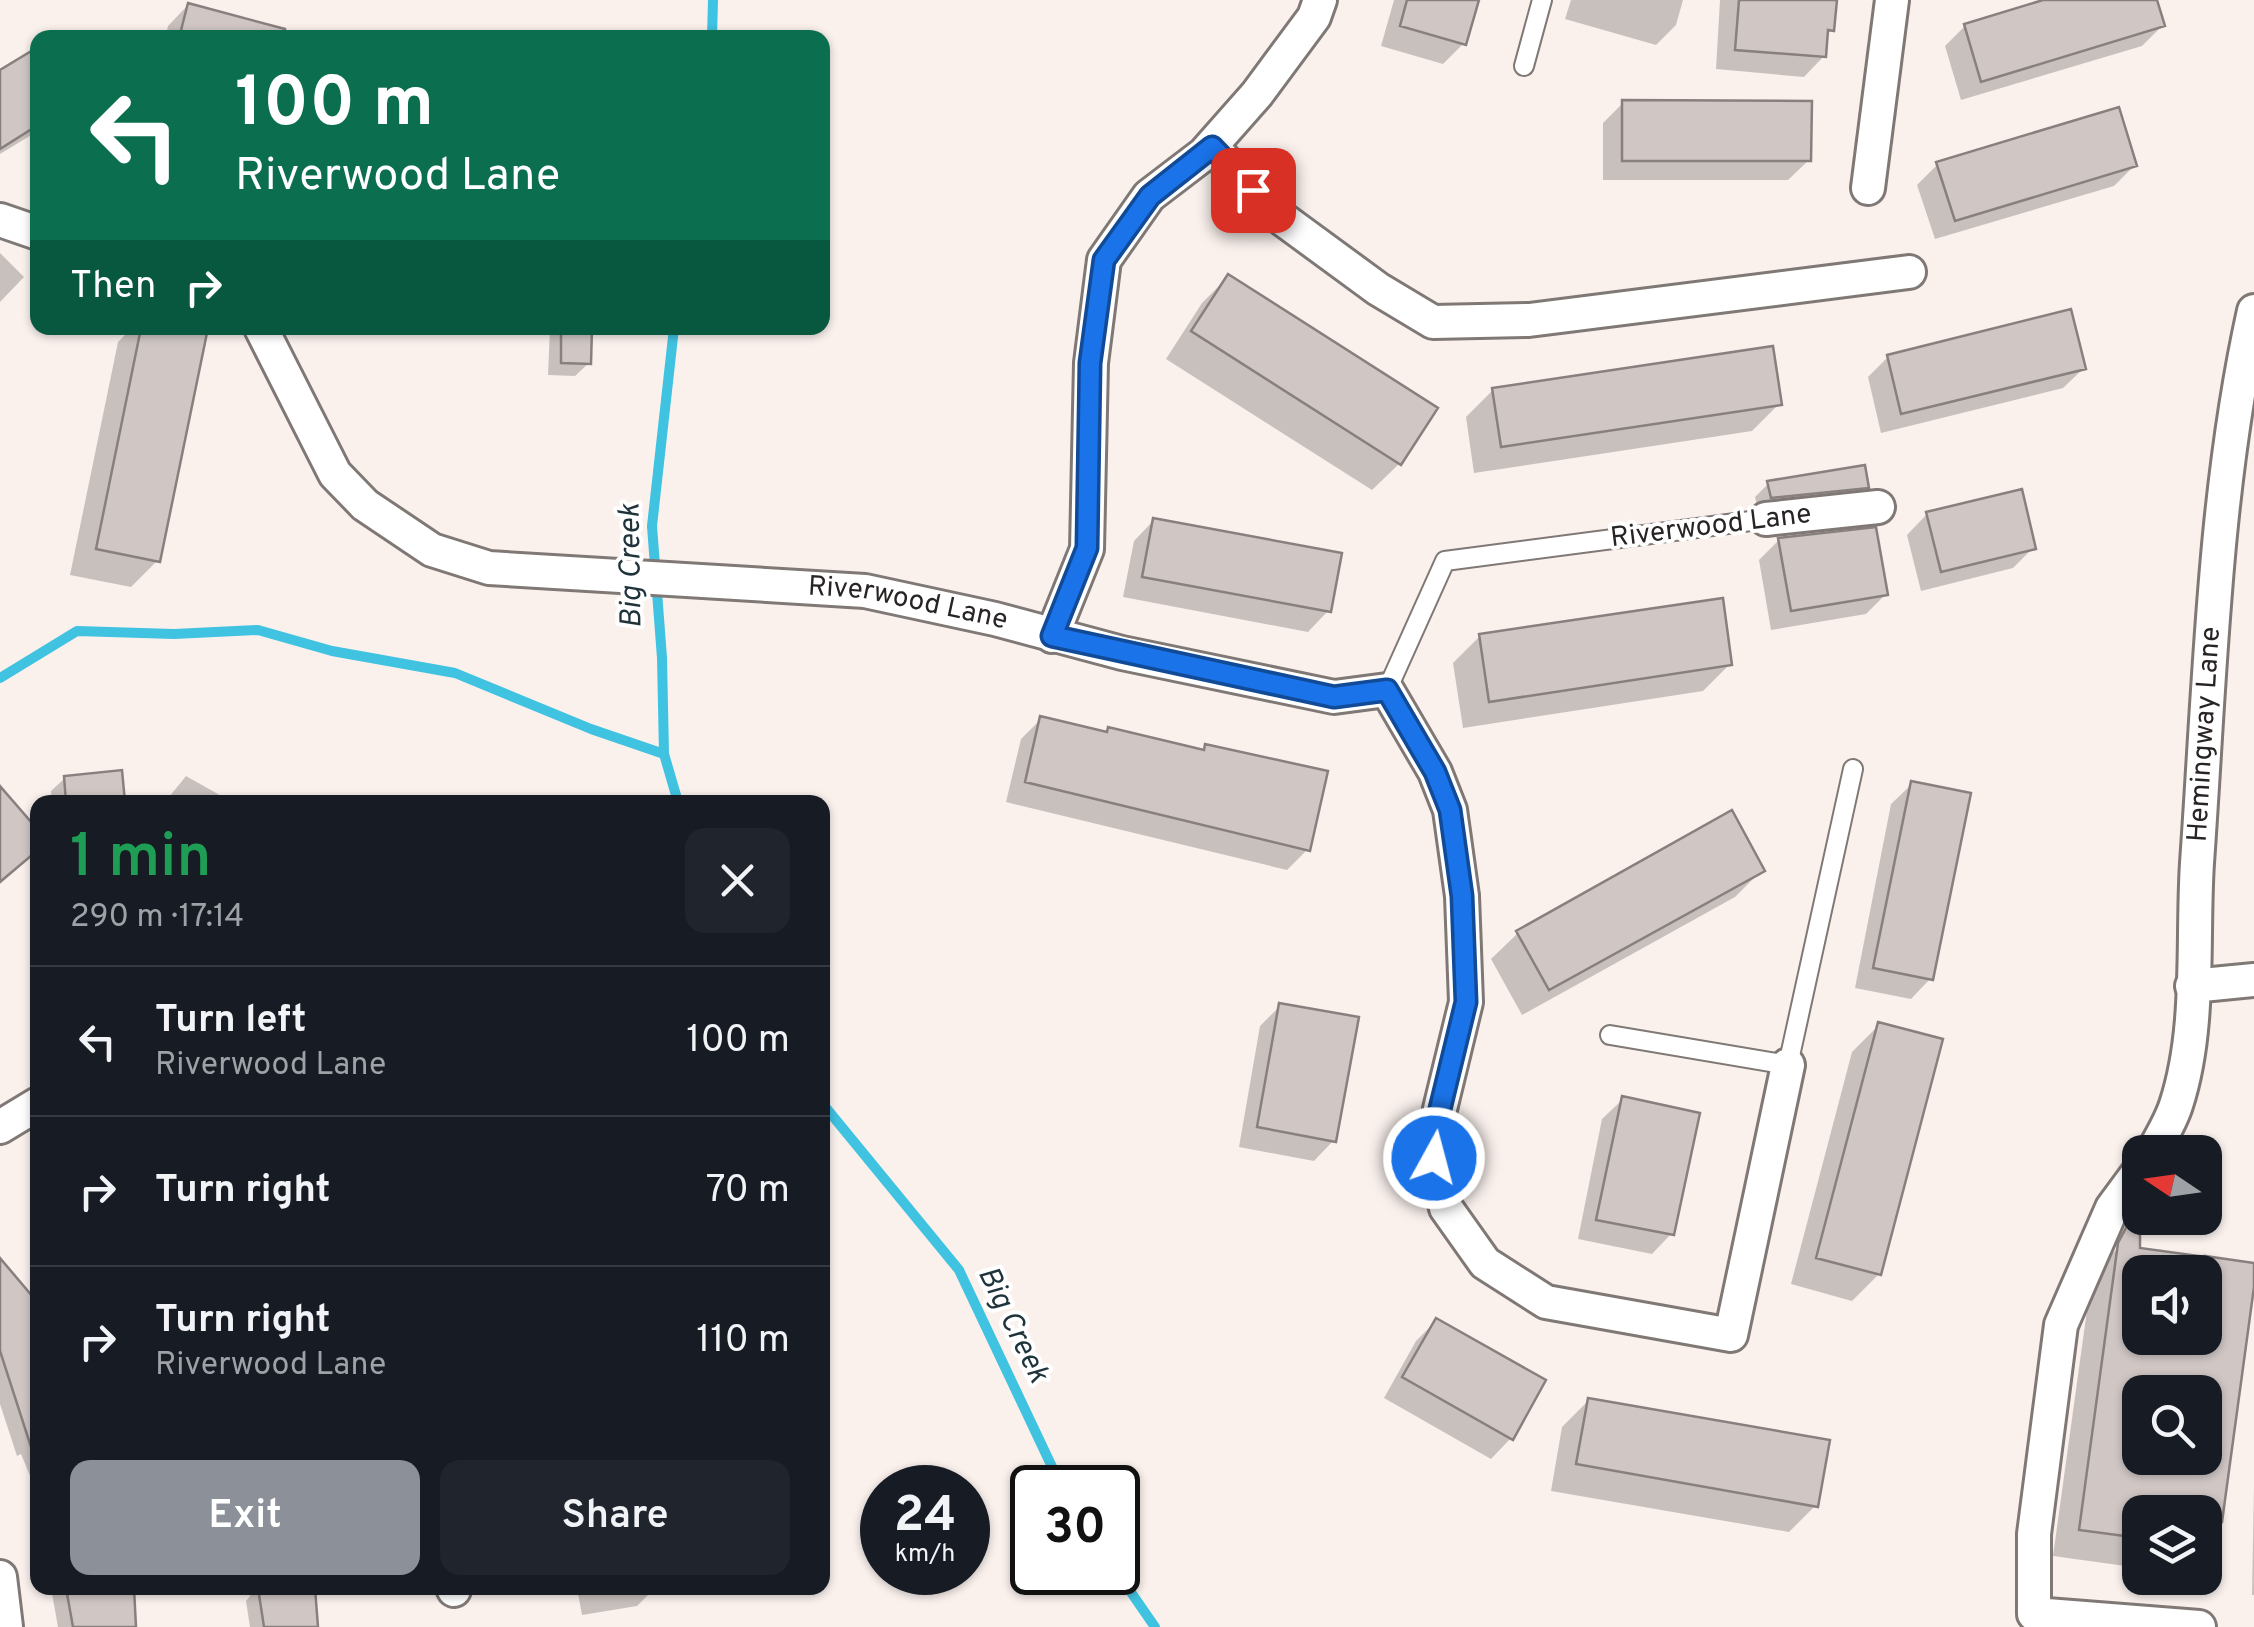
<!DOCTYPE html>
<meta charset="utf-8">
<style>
body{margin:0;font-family:Overpass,sans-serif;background:#20242c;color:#f1f3f6;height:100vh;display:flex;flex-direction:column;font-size:38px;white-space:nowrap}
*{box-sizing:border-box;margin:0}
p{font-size:32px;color:#9ea1a6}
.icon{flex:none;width:55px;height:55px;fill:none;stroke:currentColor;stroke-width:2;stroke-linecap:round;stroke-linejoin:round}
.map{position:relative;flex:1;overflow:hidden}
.details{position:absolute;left:30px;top:795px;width:800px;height:800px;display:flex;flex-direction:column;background:#171b24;border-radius:20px;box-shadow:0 2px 8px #0004}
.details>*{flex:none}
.banner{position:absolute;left:30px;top:30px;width:800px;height:305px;border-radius:20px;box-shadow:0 2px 8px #0004;background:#0b6e4f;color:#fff;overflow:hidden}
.needle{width:65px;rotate:283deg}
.controls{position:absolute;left:2122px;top:1135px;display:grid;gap:20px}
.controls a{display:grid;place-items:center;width:100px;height:100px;border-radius:20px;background:#171b24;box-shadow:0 2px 8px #0004;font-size:50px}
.speed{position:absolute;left:860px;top:1465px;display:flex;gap:20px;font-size:50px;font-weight:700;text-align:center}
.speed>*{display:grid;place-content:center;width:130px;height:130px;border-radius:50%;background:#171b24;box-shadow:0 2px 8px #0004;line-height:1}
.speed small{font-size:25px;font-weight:400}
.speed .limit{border:5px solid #111;border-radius:15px;background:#fff;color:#111}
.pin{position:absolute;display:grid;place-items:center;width:85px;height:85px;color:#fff;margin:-42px;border-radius:20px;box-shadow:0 5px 15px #0006}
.me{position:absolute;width:110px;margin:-55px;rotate:7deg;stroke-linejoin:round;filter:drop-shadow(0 0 8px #0008)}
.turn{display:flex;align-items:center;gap:35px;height:210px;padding:0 40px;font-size:45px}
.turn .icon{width:130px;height:130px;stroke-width:2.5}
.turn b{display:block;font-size:70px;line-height:85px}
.then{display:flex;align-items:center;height:95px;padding:0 40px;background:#0003;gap:20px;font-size:38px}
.round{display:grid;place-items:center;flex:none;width:105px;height:105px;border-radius:20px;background:#20242c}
.headline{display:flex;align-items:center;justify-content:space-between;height:170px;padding:0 40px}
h1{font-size:60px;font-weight:600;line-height:75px;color:#1e9e55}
.action{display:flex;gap:20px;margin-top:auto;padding:20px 40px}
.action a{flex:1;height:115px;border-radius:20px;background:#8c9099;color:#fff;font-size:40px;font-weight:600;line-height:115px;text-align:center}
.action a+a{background:#20242c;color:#f1f3f6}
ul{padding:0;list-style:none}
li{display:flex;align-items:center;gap:30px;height:150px;padding:0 40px;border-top:2px solid #363941}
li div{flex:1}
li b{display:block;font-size:38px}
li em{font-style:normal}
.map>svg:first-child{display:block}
.shadow{fill:#0003;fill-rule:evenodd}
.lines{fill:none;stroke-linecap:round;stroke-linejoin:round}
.stream{stroke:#40c2e1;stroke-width:10}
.building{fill:#d0c7c5;stroke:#88807e;stroke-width:2.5;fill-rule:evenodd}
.lane-casing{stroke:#7f7875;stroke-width:22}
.street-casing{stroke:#7f7875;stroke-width:38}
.lane{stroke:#fff;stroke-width:18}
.street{stroke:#fff;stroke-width:32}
.route-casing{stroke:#114b97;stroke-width:25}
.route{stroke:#1a73e8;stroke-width:18}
.labels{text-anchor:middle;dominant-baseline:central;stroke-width:8;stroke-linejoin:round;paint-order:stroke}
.street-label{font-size:28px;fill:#272423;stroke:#fff}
.water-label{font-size:30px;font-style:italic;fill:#1f343a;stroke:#fff}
</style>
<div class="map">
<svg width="2254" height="1627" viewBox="0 0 2254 1627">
<rect width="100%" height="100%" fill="#faf1ed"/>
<path class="shadow" d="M 1394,0 L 1476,0 L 1463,44 L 1443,64 L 1381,46 Z
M 1571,0 L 1683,0 L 1676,25 L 1656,45 L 1565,19 Z
M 1720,0 L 1834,0 L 1832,30 L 1825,36 L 1824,56 L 1804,77 L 1716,69 Z
M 2051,0 L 2154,0 L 2162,26 L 2142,46 L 1961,100 L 1945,46 L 1965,26 Z
M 188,5 L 245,38 L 165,38 L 168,26 Z
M 38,50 L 38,131 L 0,154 L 0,73 Z
M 1623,103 L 1809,160 L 1788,180 L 1603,180 L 1603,123 Z
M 1938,164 L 2134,166 L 2114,186 L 1935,239 L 1917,185 Z
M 0,253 L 24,277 L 0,302 Z
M 1228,277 L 1399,464 L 1372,490 L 1166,359 L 1202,303 Z
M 132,328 L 206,328 L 158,560 L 131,587 L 70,575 L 118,342 Z
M 550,328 L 589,328 L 589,363 L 575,376 L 548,375 Z
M 1888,357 L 2084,368 L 2063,388 L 1881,433 L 1868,377 Z
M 1493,390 L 1779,404 L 1752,431 L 1474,473 L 1466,417 Z
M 1769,483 L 1866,487 L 1853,500 L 1758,510 L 1755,497 Z
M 1927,514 L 2033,548 L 2013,568 L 1921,591 L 1907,535 Z
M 1154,520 L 1328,611 L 1308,632 L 1123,597 L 1134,541 Z
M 1779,540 L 1886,594 L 1866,614 L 1771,630 L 1759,560 Z
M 1480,636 L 1730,664 L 1703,691 L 1463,728 L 1453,663 Z
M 1041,719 L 1105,734 L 1109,729 L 1202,752 L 1206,747 L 1307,850 L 1287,870 L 1006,802 L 1021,739 Z
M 120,773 L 123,802 L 52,802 L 51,791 L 65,778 Z
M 186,776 L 232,802 L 165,802 Z
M 1912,784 L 1931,978 L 1911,999 L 1855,988 L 1891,804 Z
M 1762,870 L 1735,897 L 1522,1015 L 1491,959 L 1518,933 Z
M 1280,1006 L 1334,1140 L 1314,1161 L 1239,1147 L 1260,1026 Z
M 1879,1025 L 1879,1274 L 1852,1301 L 1791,1284 L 1852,1052 Z
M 1623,1099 L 1672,1233 L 1652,1254 L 1578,1239 L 1602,1119 Z
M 2119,1247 L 2254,1265 L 2216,1548 L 2205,1558 L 2205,1512 L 2140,1512 L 2140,1568 L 2053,1556 L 2092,1274 ZM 2140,1272 L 2205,1272 L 2205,1338 L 2140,1338 ZM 2140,1392 L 2205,1392 L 2205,1458 L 2140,1458 Z
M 0,1262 L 38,1308 L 38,1495 L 21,1454 L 17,1456 L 0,1404 Z
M 1436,1321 L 1511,1438 L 1491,1459 L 1384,1398 L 1416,1341 Z
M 1589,1400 L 1816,1505 L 1789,1532 L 1551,1491 L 1562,1427 Z
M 2254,1485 L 2254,1595 L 2252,1595 Z
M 51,1588 L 132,1588 L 135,1627 L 58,1627 Z
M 249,1588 L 313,1588 L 316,1627 L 250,1627 L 246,1601 L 250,1596 Z
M 577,1588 L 650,1588 L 651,1592 L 637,1606 L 582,1615 Z"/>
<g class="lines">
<path class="stream" d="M 712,38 L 713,0
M 674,328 L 652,526 L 662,658 L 664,754 L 678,802
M 0,678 L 77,631 L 174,634 L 258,630 L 332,651 L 455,673 L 591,729 L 664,754
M 822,1103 L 959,1270 L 1062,1488
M 1117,1572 L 1155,1627"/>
</g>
<path class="building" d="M 1407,0 L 1479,0 L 1466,45 L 1400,26 Z
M 1739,0 L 1837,0 L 1834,31 L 1828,30 L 1826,57 L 1735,50 Z
M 2043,0 L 2157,0 L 2165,26 L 1981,82 L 1964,24 Z
M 188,3 L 285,29 L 284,38 L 179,38 Z
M 38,47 L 38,125 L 0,149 L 0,70 Z
M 1622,100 L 1812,101 L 1811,161 L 1622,161 Z
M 2119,107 L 2137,166 L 1955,221 L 1936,162 Z
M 1228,274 L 1438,408 L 1401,465 L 1191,331 Z
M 2071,309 L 2086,369 L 1901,414 L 1887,355 Z
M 141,328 L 208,328 L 160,562 L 96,549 Z
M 561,328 L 592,328 L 591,364 L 561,363 Z
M 1773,346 L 1782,405 L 1501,447 L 1492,388 Z
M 1865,465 L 1869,488 L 1771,498 L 1767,481 Z
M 2022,489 L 2036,549 L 1941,572 L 1926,512 Z
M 1153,518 L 1342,553 L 1331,612 L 1142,577 Z
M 1876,527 L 1888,595 L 1791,611 L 1778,538 Z
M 1723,598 L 1732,665 L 1489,702 L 1479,634 Z
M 1040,716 L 1107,732 L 1108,727 L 1204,750 L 1205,744 L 1328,771 L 1310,851 L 1025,782 Z
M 122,770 L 125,802 L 66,802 L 64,776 Z
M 1911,781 L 1971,793 L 1933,980 L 1873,968 Z
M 0,786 L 38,830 L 38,850 L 0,882 Z
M 1732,810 L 1765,871 L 1549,990 L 1516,931 Z
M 1279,1003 L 1359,1017 L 1336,1142 L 1257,1127 Z
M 1878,1022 L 1943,1039 L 1881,1275 L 1816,1258 Z
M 1622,1096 L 1700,1113 L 1674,1235 L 1596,1220 Z
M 2136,1209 L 2140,1209 L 2140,1248 L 2199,1256 L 2198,1272 L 2140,1272 L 2140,1338 L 2205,1338 L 2205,1256 L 2254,1263 L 2254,1287 L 2222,1522 L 2205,1520 L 2205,1512 L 2140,1512 L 2140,1538 L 2079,1530 L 2118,1243 ZM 2140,1392 L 2205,1392 L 2205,1458 L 2140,1458 Z
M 0,1258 L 38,1303 L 38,1449 L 32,1450 L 0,1351 Z
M 1436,1318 L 1546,1380 L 1513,1440 L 1402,1377 Z
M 1588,1398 L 1830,1440 L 1818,1507 L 1576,1464 Z
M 66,1588 L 134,1588 L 136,1627 L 73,1627 Z
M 258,1588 L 315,1588 L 318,1627 L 264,1627 Z"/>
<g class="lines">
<g class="lane-casing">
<path id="lane" d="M 1524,66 L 1542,0
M 1387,690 L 1445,561 L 1766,519
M 1610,1035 L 1788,1065 L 1853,769"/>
</g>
<g class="street-casing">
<g id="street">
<path d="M 1212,147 L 1273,212 L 1378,289 L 1433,322 L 1529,320 L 1909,272"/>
<path d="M 1868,188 L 1892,0"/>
<path d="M 0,220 L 38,233"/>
<path id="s1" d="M 261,328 L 335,474 L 365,505 L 432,550 L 489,568 L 865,591 L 995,619 L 1122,653 L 1334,697 L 1387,690 L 1435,772 L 1450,810 L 1462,896 L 1466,1002 L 1440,1109 L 1434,1158 L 1446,1208 L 1485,1263 L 1546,1302 L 1731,1335 L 1788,1065"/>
<path d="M 1766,519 L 1878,507"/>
<path d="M 1052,636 L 1087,549 L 1091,363 L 1104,260 L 1149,196 L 1204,154 L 1257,94 L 1314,17 L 1320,0"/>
<path d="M 2192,986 L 2254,980"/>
<path d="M 0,1127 L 38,1104"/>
<path id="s2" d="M 2153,1152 C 2161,1137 2171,1121 2176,1105 C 2201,1029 2192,941 2197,863 C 2210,679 2214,492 2254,311"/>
<path d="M 2140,1170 L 2112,1208 L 2061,1325 L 2034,1534 L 2034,1614 L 2199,1627"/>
<path d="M 0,1577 L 6,1627"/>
<path d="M 453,1588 L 454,1590"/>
</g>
</g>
<use href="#lane" class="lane"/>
<use href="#street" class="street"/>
</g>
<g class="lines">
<g class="route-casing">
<path id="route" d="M 1253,190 L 1212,147 L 1150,196 L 1104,260 L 1090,363 L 1087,548 L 1052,636 L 1334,697 L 1387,690 L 1435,772 L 1450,810 L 1462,896 L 1466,1002 L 1440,1109 L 1434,1158"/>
</g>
<use href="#route" class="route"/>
</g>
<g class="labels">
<g class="street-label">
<text transform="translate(1711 527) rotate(-7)">Riverwood Lane</text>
<text stroke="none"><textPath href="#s1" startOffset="768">Riverwood Lane</textPath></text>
<text stroke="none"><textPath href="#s2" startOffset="425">Hemingway Lane</textPath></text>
</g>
<g class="water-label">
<text transform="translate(632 566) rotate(-91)">Big Creek</text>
<text transform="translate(1012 1325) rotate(64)">Big Creek</text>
</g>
</g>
</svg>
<div class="controls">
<a><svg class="needle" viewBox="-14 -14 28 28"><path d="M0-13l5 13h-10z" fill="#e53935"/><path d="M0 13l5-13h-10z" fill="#9ea1a6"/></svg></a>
<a><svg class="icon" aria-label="sound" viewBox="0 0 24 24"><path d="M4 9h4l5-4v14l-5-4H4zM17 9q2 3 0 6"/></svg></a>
<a><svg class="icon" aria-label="search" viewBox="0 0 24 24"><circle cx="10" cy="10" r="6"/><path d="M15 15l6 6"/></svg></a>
<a><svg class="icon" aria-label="layers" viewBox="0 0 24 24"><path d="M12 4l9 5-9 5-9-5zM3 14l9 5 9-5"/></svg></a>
</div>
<div class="speed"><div>24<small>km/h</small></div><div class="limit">30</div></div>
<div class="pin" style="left:1253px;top:190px;background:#d93025"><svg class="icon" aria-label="arrive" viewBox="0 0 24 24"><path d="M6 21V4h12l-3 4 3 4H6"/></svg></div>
<svg class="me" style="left:1434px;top:1158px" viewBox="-20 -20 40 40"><circle r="17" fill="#1a73e8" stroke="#fff" stroke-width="3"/><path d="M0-11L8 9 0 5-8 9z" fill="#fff"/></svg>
<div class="banner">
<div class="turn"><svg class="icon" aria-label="left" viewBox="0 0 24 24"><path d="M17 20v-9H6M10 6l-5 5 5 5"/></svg><div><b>100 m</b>Riverwood Lane</div></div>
<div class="then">Then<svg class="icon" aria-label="right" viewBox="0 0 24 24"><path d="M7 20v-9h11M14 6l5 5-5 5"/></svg></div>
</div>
<section class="details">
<div class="headline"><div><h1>1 min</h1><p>290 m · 17:14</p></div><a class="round"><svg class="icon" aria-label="close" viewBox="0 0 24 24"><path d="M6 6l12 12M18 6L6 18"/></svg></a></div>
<ul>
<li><svg class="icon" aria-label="left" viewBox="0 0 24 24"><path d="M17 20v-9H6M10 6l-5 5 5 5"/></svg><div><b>Turn left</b><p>Riverwood Lane</p></div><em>100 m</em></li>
<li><svg class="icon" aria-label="right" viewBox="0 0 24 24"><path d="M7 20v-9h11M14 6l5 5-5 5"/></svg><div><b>Turn right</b></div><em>70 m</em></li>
<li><svg class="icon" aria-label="right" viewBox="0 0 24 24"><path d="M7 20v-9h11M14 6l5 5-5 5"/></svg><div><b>Turn right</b><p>Riverwood Lane</p></div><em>110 m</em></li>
</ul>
<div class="action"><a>Exit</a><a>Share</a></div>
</section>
</div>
